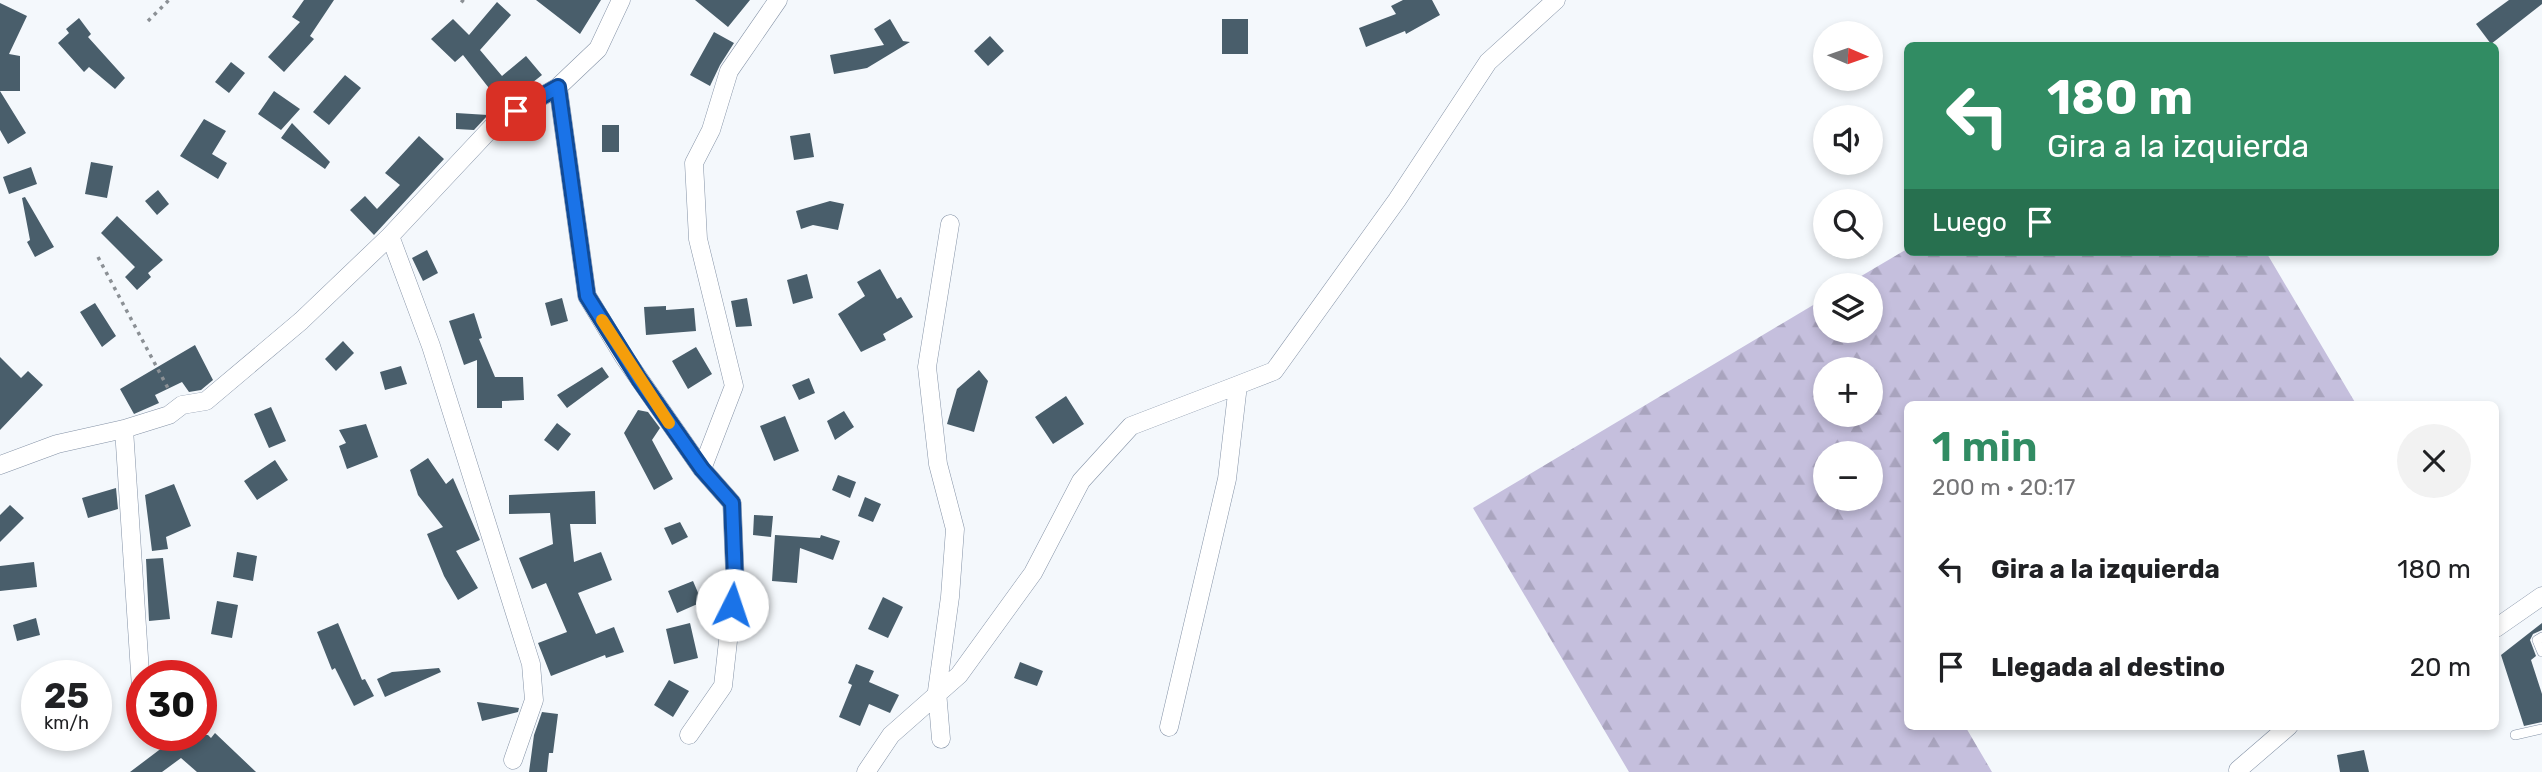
<!DOCTYPE html>
<html lang="es">
<meta charset="utf-8">
<style>
body{margin:0;font-family:Rubik,sans-serif;background:#f2f2f2;color:#202124;height:100vh;display:flex;flex-direction:column;font-size:26px;white-space:nowrap}
*{box-sizing:border-box;margin:0}
p{font-size:23px;color:#757577}
.icon{flex:none;width:38px;height:38px;fill:none;stroke:currentColor;stroke-width:2;stroke-linecap:round;stroke-linejoin:round}
.map{position:relative;flex:1;overflow:hidden}
.drawer{position:absolute;left:1904px;top:401px;width:595px;height:329px;display:flex;flex-direction:column;background:#fff;border-radius:10px;box-shadow:0 4px 10px #0003}
.drawer>*{flex:none}
.hud{position:absolute;left:1904px;top:42px;width:595px;height:214px;border-radius:10px;box-shadow:0 4px 10px #0003;background:#318c63;color:#fff;overflow:hidden}
.needle{width:46px;rotate:92deg}
.fabs{position:absolute;left:1813px;top:21px;display:grid;gap:14px}
.fabs a{display:grid;place-items:center;width:70px;height:70px;border-radius:50%;background:#fff;box-shadow:0 4px 10px #0003;font-size:35px}
.speed{position:absolute;left:21px;top:660px;display:flex;gap:14px;font-size:35px;font-weight:700;text-align:center}
.speed>*{display:grid;place-content:center;width:91px;height:91px;border-radius:50%;background:#fff;box-shadow:0 4px 10px #0003;line-height:1}
.speed small{font-size:18px;font-weight:400}
.speed .limit{border:10px solid #d22;background:#fff;color:#111}
.pin{position:absolute;display:grid;place-items:center;width:60px;height:60px;color:#fff;margin:-30px;border-radius:14px;box-shadow:0 4px 10px #0006}
.me{position:absolute;width:77px;margin:-38px;rotate:4deg;stroke-linejoin:round;filter:drop-shadow(0 0 5px #0008)}
.turn{display:flex;align-items:center;gap:24px;height:147px;padding:0 28px;font-size:32px}
.turn .icon{width:91px;height:91px;stroke-width:2.5}
.turn b{display:block;font-size:49px;line-height:60px}
.then{display:flex;align-items:center;height:66px;padding:0 28px;background:#0003;gap:14px;font-size:26px}
.round{display:grid;place-items:center;flex:none;width:74px;height:74px;border-radius:37px;background:#f2f2f2}
.summary{display:flex;align-items:center;justify-content:space-between;height:119px;padding:0 28px}
h1{font-size:42px;font-weight:600;line-height:52px;color:#318c63}
ul{padding:0;list-style:none}
li{display:flex;align-items:center;gap:21px;height:98px;padding:0 28px}
li div{flex:1}
li b{display:block;font-size:26px}
li em{font-style:normal}
.map>svg:first-child{display:block}
.forest{fill:url(#forest-firs);fill-rule:evenodd}
.building{fill:#495e6b}
.lines{fill:none;stroke-linecap:round;stroke-linejoin:round}
.service-casing{stroke:#8492a6;stroke-width:10}
.minor-casing{stroke:#8492a6;stroke-width:19}
.path{stroke:#8b9095;stroke-width:3.5;stroke-dasharray:3.5 5;stroke-linecap:butt}
.service{stroke:#fff;stroke-width:9}
.minor{stroke:#fff;stroke-width:18}
.route-casing{stroke:#114b97;stroke-width:18}
.route{stroke:#1a73e8;stroke-width:12}
.slow{stroke:#f59e0b;stroke-width:12}
</style>
<div class="map">
<svg width="2542" height="772" viewBox="0 0 2542 772">
<defs>
<pattern id="forest-firs" width="22" height="20" patternUnits="userSpaceOnUse" patternTransform="scale(1.75)"><rect width="22" height="20" fill="#c5bfdd"/><path d="M5 1l3.5 6h-7zM16 11l3.5 6h-7z" fill="#a9a4be"/></pattern>
</defs>
<rect width="100%" height="100%" fill="#f4f8fc"/>
<path class="forest" d="M 1907,249 L 1908,252 L 2266,252 L 2356,404 L 1908,404 L 1908,726 L 1965,726 L 1992,772 L 1629,772 L 1473,508 L 1825,298 L 1825,331 L 1871,331 L 1871,285 L 1846,285 ZM 1825,369 L 1871,369 L 1871,415 L 1825,415 ZM 1871,453 L 1871,499 L 1825,499 L 1825,453 Z"/>
<path class="building" d="M 304,0 L 334,0 L 310,36 L 314,39 L 284,72 L 268,57 L 300,22 L 292,17 Z
M 536,0 L 601,0 L 580,34 Z
M 695,0 L 750,0 L 728,27 Z
M 1403,0 L 1432,0 L 1440,15 L 1406,34 L 1405,31 L 1366,47 L 1359,28 L 1396,14 L 1391,6 Z
M 2509,0 L 2542,0 L 2542,4 L 2491,44 L 2476,24 Z
M 497,2 L 511,15 L 480,50 L 502,76 L 526,56 L 542,75 L 503,106 L 463,55 L 455,62 L 431,39 L 453,19 L 469,35 Z
M 0,3 L 27,16 L 9,54 L 20,56 L 20,91 L 0,91 L 26,133 L 8,144 L 0,130 Z
M 79,18 L 91,34 L 88,37 L 125,78 L 115,89 L 89,67 L 84,72 L 58,43 L 69,33 L 66,29 Z
M 890,19 L 903,41 L 910,42 L 867,68 L 834,74 L 830,55 L 884,45 L 874,29 Z
M 1222,19 L 1248,19 L 1248,54 L 1222,54 Z
M 714,32 L 734,43 L 720,65 L 710,86 L 690,75 Z
M 990,36 L 1004,51 L 988,66 L 974,51 Z
M 231,62 L 245,73 L 229,93 L 215,82 Z
M 345,75 L 361,88 L 329,125 L 313,112 Z
M 274,91 L 300,109 L 281,130 L 258,114 Z
M 456,113 L 488,115 L 474,130 L 456,129 Z
M 204,119 L 226,131 L 212,154 L 227,163 L 218,179 L 180,156 Z
M 292,123 L 330,162 L 325,169 L 281,138 Z
M 602,125 L 619,125 L 619,152 L 602,152 Z
M 810,133 L 814,157 L 794,160 L 790,136 Z
M 419,136 L 444,159 L 374,235 L 350,210 L 365,196 L 377,209 L 400,185 L 385,173 Z
M 91,162 L 113,166 L 107,198 L 85,194 Z
M 31,167 L 37,184 L 9,194 L 3,177 Z
M 158,190 L 169,204 L 157,215 L 145,201 Z
M 25,197 L 54,247 L 35,257 L 27,242 L 30,240 L 22,198 Z
M 830,201 L 844,204 L 838,230 L 813,225 L 801,229 L 796,211 Z
M 117,216 L 163,260 L 148,273 L 151,277 L 137,290 L 125,277 L 135,267 L 101,233 Z
M 427,250 L 438,273 L 423,281 L 412,258 Z
M 880,269 L 897,299 L 901,297 L 913,317 L 883,334 L 886,340 L 861,352 L 838,314 L 865,296 L 857,282 Z
M 807,274 L 813,298 L 793,304 L 787,280 Z
M 562,298 L 568,321 L 551,326 L 545,303 Z
M 747,298 L 752,326 L 736,327 L 731,301 Z
M 95,303 L 116,336 L 102,347 L 80,312 Z
M 666,306 L 666,310 L 694,308 L 696,331 L 646,335 L 644,307 Z
M 474,313 L 482,338 L 479,339 L 495,377 L 523,377 L 524,400 L 502,401 L 502,408 L 477,408 L 477,360 L 464,365 L 449,321 Z
M 343,341 L 354,353 L 336,371 L 325,359 Z
M 195,345 L 213,380 L 201,390 L 189,392 L 182,382 L 155,395 L 159,403 L 134,414 L 120,389 Z
M 696,347 L 712,374 L 688,389 L 672,361 Z
M 0,357 L 21,378 L 28,371 L 43,385 L 0,430 Z
M 401,366 L 407,384 L 385,390 L 380,372 Z
M 602,367 L 609,377 L 567,408 L 557,395 Z
M 979,370 L 988,381 L 974,432 L 947,424 L 957,389 Z
M 809,378 L 815,393 L 799,400 L 792,385 Z
M 1066,396 L 1084,424 L 1053,444 L 1035,417 Z
M 271,407 L 286,441 L 269,448 L 254,414 Z
M 638,410 L 648,412 L 660,428 L 652,440 L 673,479 L 654,490 L 624,433 Z
M 844,411 L 854,427 L 835,440 L 827,421 Z
M 785,416 L 799,451 L 774,461 L 760,426 Z
M 557,423 L 571,434 L 558,451 L 544,440 Z
M 366,424 L 378,457 L 347,469 L 339,446 L 346,443 L 339,430 Z
M 428,458 L 446,484 L 453,478 L 480,540 L 456,551 L 478,588 L 458,600 L 444,576 L 427,534 L 443,527 L 418,495 L 410,470 Z
M 275,460 L 288,480 L 257,500 L 244,481 Z
M 838,475 L 856,482 L 850,498 L 832,490 Z
M 174,484 L 191,526 L 166,537 L 168,549 L 152,551 L 145,495 Z
M 116,488 L 118,509 L 88,518 L 82,498 Z
M 595,491 L 596,524 L 570,524 L 574,562 L 601,552 L 612,580 L 578,593 L 596,634 L 614,627 L 624,652 L 606,658 L 605,655 L 551,676 L 538,643 L 567,632 L 546,583 L 532,589 L 519,558 L 553,544 L 550,513 L 509,514 L 509,495 Z
M 865,497 L 881,504 L 873,522 L 858,516 Z
M 10,505 L 24,518 L 0,542 L 0,515 Z
M 754,515 L 773,516 L 771,537 L 753,535 Z
M 680,522 L 688,537 L 672,545 L 664,528 Z
M 775,535 L 820,538 L 821,535 L 840,541 L 833,560 L 800,548 L 797,583 L 772,581 Z
M 237,552 L 257,556 L 253,581 L 233,577 Z
M 163,558 L 170,619 L 149,621 L 146,559 Z
M 34,562 L 37,587 L 0,591 L 0,566 Z
M 693,581 L 702,602 L 677,613 L 668,591 Z
M 883,597 L 903,607 L 888,638 L 868,629 Z
M 217,601 L 238,605 L 232,638 L 211,634 Z
M 36,618 L 40,635 L 17,641 L 13,625 Z
M 338,623 L 362,680 L 365,679 L 374,696 L 354,706 L 335,668 L 332,670 L 317,632 Z
M 690,623 L 698,658 L 674,664 L 666,629 Z
M 2542,623 L 2542,630 L 2533,634 L 2530,640 L 2536,656 L 2531,660 L 2542,694 L 2542,722 L 2524,726 L 2501,655 Z
M 1020,662 L 1043,671 L 1037,686 L 1014,678 Z
M 856,664 L 874,671 L 869,682 L 899,695 L 890,713 L 869,704 L 860,726 L 839,717 L 852,685 L 848,683 Z
M 439,668 L 441,672 L 385,697 L 377,679 L 392,672 Z
M 669,680 L 689,691 L 673,717 L 654,705 Z
M 477,702 L 519,708 L 518,712 L 482,721 Z
M 542,712 L 558,714 L 553,753 L 549,753 L 547,772 L 529,772 L 534,735 Z
M 215,733 L 256,772 L 197,772 L 181,758 L 162,772 L 130,772 L 179,735 L 208,735 L 211,738 Z
M 2364,750 L 2369,772 L 2340,772 L 2337,755 Z"/>
<g class="lines">
<g class="service-casing">
<path id="service" d="M 2542,637 L 2537,640 L 2542,652
M 2515,735 L 2542,729"/>
</g>
<g class="minor-casing">
<path id="minor" d="M 558,87 L 587,296 L 624,357 L 702,469 L 732,503 L 735,578 L 723,686 L 689,735
M 390,236 L 431,346 L 531,664 L 534,700 L 513,760
M 124,429 L 142,703
M 0,465 L 57,444 L 124,429 L 169,415 L 182,405 L 206,401 L 301,321 L 390,236 L 496,123 L 558,87 L 598,49 L 621,0
M 702,469 L 734,386 L 698,239 L 694,163 L 711,130 L 729,71 L 778,0
M 2496,628 L 2542,596
M 1169,727 L 1227,479 L 1238,385 L 1274,371 L 1397,200 L 1488,62 L 1556,0
M 941,739 L 937,691 L 950,597 L 955,529 L 938,464 L 927,367 L 950,224
M 2238,770 L 2289,726
M 866,772 L 891,735 L 959,675 L 1033,573 L 1081,481 L 1131,426 L 1238,385"/>
</g>
<path class="path" d="M 461,0 L 466,4
M 148,21 L 169,0
M 98,257 L 169,390"/>
<use href="#service" class="service"/>
<use href="#minor" class="minor"/>
</g>
<g class="lines">
<g class="route-casing">
<path id="route" d="M 516,111 L 558,87 L 587,296 L 639,379 L 702,469 L 732,503 L 735,578 L 732,605"/>
</g>
<use href="#route" class="route"/>
<path class="slow" d="M 602,320 L 669,423"/>
</g>
</svg>
<div class="fabs">
<a><svg class="needle" viewBox="-14 -14 28 28"><path d="M0-13l5 13h-10z" fill="#e53935"/><path d="M0 13l5-13h-10z" fill="#757577"/></svg></a>
<a><svg class="icon" aria-label="sound" viewBox="0 0 24 24"><path d="M4 9h4l5-4v14l-5-4H4zM17 9q2 3 0 6"/></svg></a>
<a><svg class="icon" aria-label="search" viewBox="0 0 24 24"><circle cx="10" cy="10" r="6"/><path d="M15 15l6 6"/></svg></a>
<a><svg class="icon" aria-label="layers" viewBox="0 0 24 24"><path d="M12 4l9 5-9 5-9-5zM3 14l9 5 9-5"/></svg></a>
<a>+</a>
<a>−</a>
</div>
<div class="speed"><div>25<small>km/h</small></div><div class="limit">30</div></div>
<div class="pin" style="left:516px;top:111px;background:#d93025"><svg class="icon" aria-label="arrive" viewBox="0 0 24 24"><path d="M6 21V4h12l-3 4 3 4H6"/></svg></div>
<svg class="me" style="left:732px;top:605px" viewBox="-20 -20 40 40"><circle r="19" fill="#fff"/><path d="M0-13L10 11 0 6-10 11z" fill="#1a73e8"/></svg>
<div class="hud">
<div class="turn"><svg class="icon" aria-label="left" viewBox="0 0 24 24"><path d="M17 20v-9H6M10 6l-5 5 5 5"/></svg><div><b>180 m</b>Gira a la izquierda</div></div>
<div class="then">Luego<svg class="icon" aria-label="arrive" viewBox="0 0 24 24"><path d="M6 21V4h12l-3 4 3 4H6"/></svg></div>
</div>
<section class="drawer">
<div class="summary"><div><h1>1 min</h1><p>200 m · 20:17</p></div><a class="round"><svg class="icon" aria-label="close" viewBox="0 0 24 24"><path d="M6 6l12 12M18 6L6 18"/></svg></a></div>
<ul>
<li><svg class="icon" aria-label="left" viewBox="0 0 24 24"><path d="M17 20v-9H6M10 6l-5 5 5 5"/></svg><div><b>Gira a la izquierda</b></div><em>180 m</em></li>
<li><svg class="icon" aria-label="arrive" viewBox="0 0 24 24"><path d="M6 21V4h12l-3 4 3 4H6"/></svg><div><b>Llegada al destino</b></div><em>20 m</em></li>
</ul>
</section>
</div>
